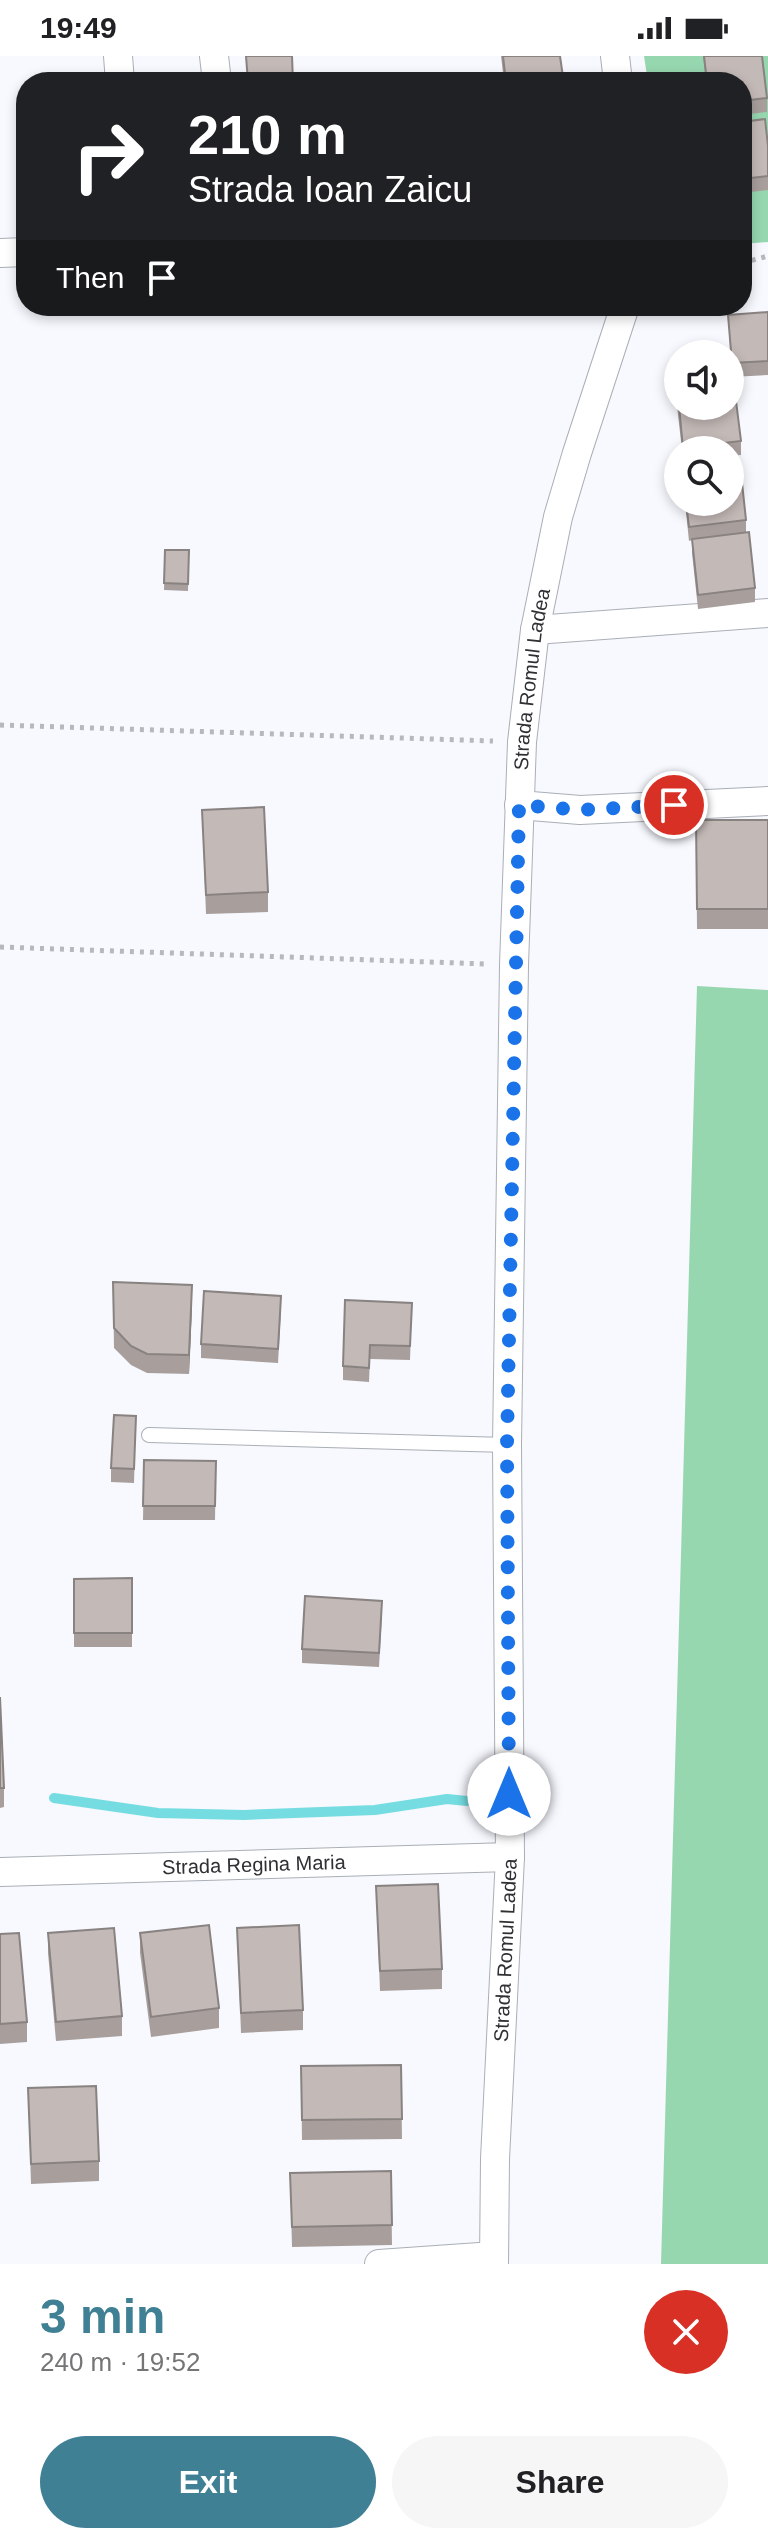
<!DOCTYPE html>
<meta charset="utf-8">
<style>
body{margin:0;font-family:Arial,sans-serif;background:#f6f6f6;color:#202124;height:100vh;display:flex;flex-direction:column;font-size:30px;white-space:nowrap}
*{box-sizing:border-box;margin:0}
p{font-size:26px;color:#757577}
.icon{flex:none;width:44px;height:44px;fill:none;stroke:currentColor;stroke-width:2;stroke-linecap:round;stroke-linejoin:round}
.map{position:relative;height:2208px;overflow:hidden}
.side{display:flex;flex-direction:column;background:#fff;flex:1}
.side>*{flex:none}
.top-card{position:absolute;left:16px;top:16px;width:736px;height:244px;border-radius:32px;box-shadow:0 4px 12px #0003;background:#202124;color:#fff;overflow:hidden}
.fabs{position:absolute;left:664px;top:284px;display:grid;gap:16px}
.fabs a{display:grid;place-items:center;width:80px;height:80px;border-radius:50%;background:#fff;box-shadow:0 4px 12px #0003;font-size:40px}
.pin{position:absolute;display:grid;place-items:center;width:68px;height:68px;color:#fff;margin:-34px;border:4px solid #fff;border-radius:50%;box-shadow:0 2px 8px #0007}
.me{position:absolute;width:88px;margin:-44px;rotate:0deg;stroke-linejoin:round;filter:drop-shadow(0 0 6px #0008)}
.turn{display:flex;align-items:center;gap:28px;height:168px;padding:0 40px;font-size:36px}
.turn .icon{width:104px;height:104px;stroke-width:2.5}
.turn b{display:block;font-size:56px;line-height:68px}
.then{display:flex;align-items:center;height:76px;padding:0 40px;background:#0003;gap:16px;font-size:30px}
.round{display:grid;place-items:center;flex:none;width:84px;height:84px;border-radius:42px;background:#f6f6f6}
.overview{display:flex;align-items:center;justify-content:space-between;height:136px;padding:0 40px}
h1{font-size:48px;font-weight:700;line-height:60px;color:#408094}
.button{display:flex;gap:16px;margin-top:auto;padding:16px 40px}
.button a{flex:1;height:92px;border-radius:48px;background:#408094;color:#fff;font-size:32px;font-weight:700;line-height:92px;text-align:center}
.button a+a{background:#f6f6f6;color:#202124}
.status{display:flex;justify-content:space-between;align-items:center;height:56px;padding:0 40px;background:#fff;direction:ltr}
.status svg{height:22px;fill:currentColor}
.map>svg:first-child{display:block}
.green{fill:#97d7b0}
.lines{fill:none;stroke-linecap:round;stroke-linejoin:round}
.stream{stroke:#75dde1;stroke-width:10}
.service-casing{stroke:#aaaeb6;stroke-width:16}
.minor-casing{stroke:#aaaeb6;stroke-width:30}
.path{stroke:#b7b8be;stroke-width:5;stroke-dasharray:4 6;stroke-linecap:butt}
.service{stroke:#fff;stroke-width:14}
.minor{stroke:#fff;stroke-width:28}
.wall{fill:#a89f9d}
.shaded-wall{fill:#888280}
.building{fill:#c3b9b7;stroke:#888280;stroke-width:2}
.route{stroke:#1a73e8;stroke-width:14;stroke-dasharray:0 25.2}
.labels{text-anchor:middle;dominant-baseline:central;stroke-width:6;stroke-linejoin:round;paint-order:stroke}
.street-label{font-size:20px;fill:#2f3034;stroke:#fff}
</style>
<div class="status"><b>19:49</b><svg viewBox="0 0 49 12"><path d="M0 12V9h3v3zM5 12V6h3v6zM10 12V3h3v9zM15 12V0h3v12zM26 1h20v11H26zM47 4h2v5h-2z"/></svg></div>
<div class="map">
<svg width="768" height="2208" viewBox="0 0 768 2208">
<rect width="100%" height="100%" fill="#f7f9ff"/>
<path class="green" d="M 644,0 L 768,0 L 768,186 L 742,188 L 742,26 L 648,26 Z
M 697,930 L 768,934 L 768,2208 L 661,2208 Z"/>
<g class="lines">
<path class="stream" d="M 54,1742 L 158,1757 L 244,1759 L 375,1754 L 447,1743 L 467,1745"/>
<g class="service-casing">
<path id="service" d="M 149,1379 L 507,1389"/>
</g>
<g class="minor-casing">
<g id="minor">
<path d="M 118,0 L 120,26"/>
<path d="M 214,0 L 217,26"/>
<path d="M 615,0 L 618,26"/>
<path d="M 0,197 L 26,196"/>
<path d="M 535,574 L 768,557"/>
<path d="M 519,749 L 580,754 L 768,745"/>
<path id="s1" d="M 0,1816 L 510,1801"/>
<path d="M 379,2208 L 494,2200"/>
<path id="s2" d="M 494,2208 L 495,2103 L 510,1801 L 507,1389 L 514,909 L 522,686 L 535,574 L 558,461 L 577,397 L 625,250"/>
</g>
</g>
<path class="path" d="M 742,207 L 768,200
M 0,669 L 493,685
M 0,891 L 487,908"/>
<use href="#service" class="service"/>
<use href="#minor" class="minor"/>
</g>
<path class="wall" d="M 501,0 L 560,0 L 563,26 L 504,26 Z
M 703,0 L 762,0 L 767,42 L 767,56 L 742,59 L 742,26 L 706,26 Z
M 742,66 L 768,90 L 768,134 L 742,137 Z
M 768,256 L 768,319 L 732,321 L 728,259 Z
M 677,336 L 741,385 L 741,399 L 730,400 L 730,394 L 682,394 L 677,350 Z
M 685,446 L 730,446 L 746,464 L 746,477 L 755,532 L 755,546 L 698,553 L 692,497 L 692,484 L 689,485 Z
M 165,494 L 189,494 L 188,535 L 164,534 Z
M 202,754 L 268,836 L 268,856 L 206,858 Z
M 696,764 L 768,764 L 768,873 L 697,873 Z
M 113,1226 L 192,1249 L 189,1318 L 147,1317 L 131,1309 L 114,1292 Z
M 412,1247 L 410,1304 L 370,1303 L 369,1326 L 343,1324 L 343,1310 Z
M 281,1254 L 278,1307 L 201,1302 L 201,1288 Z
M 136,1360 L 134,1427 L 111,1426 L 111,1412 Z
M 144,1404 L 216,1405 L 215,1464 L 143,1464 Z
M 132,1522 L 132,1591 L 74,1591 L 74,1523 Z
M 382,1559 L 379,1611 L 302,1607 L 302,1593 Z
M 0,1641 L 4,1732 L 4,1751 L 0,1752 Z
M 376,1830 L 442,1913 L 442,1933 L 380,1935 Z
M 237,1872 L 303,1954 L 303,1974 L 241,1977 Z
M 48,1877 L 122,1960 L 122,1980 L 56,1985 L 48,1897 Z
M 140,1877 L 219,1952 L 219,1972 L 151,1981 L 140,1897 Z
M 0,1878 L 27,1966 L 27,1986 L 0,1988 Z
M 401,2009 L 402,2083 L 302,2084 L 301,2010 Z
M 28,2032 L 99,2105 L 99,2125 L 31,2128 Z
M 391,2115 L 392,2189 L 292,2191 L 290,2117 Z"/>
<path class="shaded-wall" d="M 192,1229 L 192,1249 L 189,1318 L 189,1299 Z"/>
<path class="building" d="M 246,0 L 292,0 L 293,26 L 248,26 Z
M 503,0 L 560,0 L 563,21 L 520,26 L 506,26 Z
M 704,0 L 762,0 L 767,42 L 742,45 L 742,26 L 707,26 Z
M 765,63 L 768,90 L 768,120 L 742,123 L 742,66 Z
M 768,256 L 768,305 L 732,307 L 728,259 Z
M 730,329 L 734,329 L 741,385 L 683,392 L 679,350 L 730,350 Z
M 740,408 L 746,464 L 689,471 L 686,446 L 730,446 L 730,409 Z
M 749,476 L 755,532 L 698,539 L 692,483 Z
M 165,494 L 189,494 L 188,528 L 164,527 Z
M 264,751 L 268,836 L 206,839 L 202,754 Z
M 696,764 L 768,764 L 768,853 L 697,853 Z
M 113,1226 L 192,1229 L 189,1299 L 147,1298 L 131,1290 L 114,1272 Z
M 204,1235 L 281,1240 L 278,1293 L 201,1288 Z
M 345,1244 L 412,1247 L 410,1290 L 370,1289 L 369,1312 L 343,1310 Z
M 114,1359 L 136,1360 L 134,1413 L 111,1412 Z
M 144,1404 L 216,1405 L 215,1450 L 143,1450 Z
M 132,1522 L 132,1577 L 74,1577 L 74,1523 Z
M 305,1540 L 382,1545 L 379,1597 L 302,1593 Z
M 0,1641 L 4,1732 L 0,1732 Z
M 438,1828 L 442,1913 L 380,1915 L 376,1830 Z
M 209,1869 L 219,1952 L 151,1961 L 140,1877 Z
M 299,1869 L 303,1954 L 241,1957 L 237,1872 Z
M 114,1872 L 122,1960 L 56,1966 L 48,1877 Z
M 19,1877 L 27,1966 L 0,1968 L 0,1878 Z
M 401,2009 L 402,2063 L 302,2064 L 301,2010 Z
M 96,2030 L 99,2105 L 31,2108 L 28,2032 Z
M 391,2115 L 392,2169 L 292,2171 L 290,2117 Z"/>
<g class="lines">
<path class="route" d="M 509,1738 L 507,1389 L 519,749 L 580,754 L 674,749"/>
</g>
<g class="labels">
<g class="street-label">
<text stroke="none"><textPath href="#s2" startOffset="1586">Strada Romul Ladea</textPath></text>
<text stroke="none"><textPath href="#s1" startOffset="254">Strada Regina Maria</textPath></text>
<text stroke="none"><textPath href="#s2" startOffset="314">Strada Romul Ladea</textPath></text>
</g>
</g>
</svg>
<div class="fabs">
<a><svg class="icon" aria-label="sound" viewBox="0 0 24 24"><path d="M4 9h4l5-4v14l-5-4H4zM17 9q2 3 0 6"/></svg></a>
<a><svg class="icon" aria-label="search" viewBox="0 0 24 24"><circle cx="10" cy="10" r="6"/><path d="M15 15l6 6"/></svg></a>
</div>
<div class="pin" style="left:674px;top:749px;background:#d93025"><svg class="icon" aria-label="arrive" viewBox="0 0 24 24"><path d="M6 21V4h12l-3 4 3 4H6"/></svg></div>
<svg class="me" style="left:509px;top:1738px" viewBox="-20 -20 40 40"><circle r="19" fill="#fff"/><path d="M0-13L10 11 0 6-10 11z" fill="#1a73e8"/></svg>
<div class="top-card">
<div class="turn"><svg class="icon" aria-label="right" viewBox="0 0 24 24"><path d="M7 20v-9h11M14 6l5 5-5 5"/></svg><div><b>210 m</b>Strada Ioan Zaicu</div></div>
<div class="then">Then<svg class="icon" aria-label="arrive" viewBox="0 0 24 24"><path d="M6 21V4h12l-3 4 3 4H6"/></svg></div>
</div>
</div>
<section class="side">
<div class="overview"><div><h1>3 min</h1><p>240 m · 19:52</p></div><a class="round" style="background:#d93025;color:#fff"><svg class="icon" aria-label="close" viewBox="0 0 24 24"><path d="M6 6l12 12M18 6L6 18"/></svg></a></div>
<div class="button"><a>Exit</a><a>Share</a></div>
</section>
